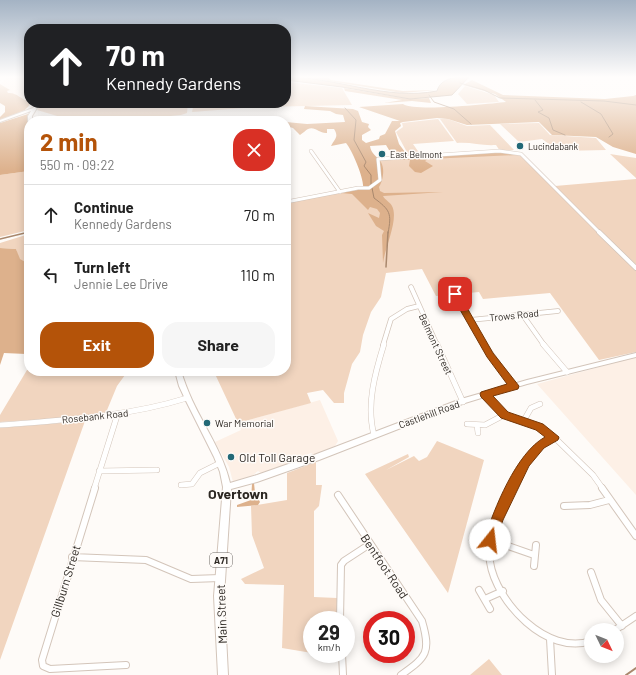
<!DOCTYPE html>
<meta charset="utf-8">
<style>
body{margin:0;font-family:Barlow,sans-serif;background:#f6f6f6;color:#222;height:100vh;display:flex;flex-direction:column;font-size:15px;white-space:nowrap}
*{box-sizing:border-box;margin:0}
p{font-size:13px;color:#767676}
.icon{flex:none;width:22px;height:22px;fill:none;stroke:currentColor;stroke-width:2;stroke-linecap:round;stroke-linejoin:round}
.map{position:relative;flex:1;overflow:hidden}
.panel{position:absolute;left:24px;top:116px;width:267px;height:260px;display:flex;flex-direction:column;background:#fff;border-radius:16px;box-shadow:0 2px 10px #0003}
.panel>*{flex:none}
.guide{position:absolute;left:24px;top:24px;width:267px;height:84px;border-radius:16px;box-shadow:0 2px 10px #0003;background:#202124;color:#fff;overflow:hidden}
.needle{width:26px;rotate:133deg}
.buttons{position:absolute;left:584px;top:623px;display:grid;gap:8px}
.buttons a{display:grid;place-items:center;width:40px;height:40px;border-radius:50%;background:#fff;box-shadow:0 2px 10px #0003;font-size:20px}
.speed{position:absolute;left:303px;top:611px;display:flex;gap:8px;font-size:20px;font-weight:700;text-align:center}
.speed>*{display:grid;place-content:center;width:52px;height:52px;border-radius:50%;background:#fff;box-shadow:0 2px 10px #0003;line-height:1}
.speed small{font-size:10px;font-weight:400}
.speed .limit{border:6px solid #d22;background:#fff;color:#111}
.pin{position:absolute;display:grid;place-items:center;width:34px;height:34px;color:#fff;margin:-17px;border-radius:8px;box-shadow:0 2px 6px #0006}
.me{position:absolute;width:44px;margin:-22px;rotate:16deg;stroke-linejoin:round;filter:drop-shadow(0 0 3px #0008)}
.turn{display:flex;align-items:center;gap:14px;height:84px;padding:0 16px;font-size:18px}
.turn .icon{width:52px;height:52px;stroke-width:2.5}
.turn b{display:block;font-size:28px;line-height:34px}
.round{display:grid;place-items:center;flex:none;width:42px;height:42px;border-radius:16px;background:#f6f6f6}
.overview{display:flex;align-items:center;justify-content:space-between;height:68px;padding:0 16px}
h1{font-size:24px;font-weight:700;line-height:30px;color:#b45309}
.button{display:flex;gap:8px;margin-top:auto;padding:8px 16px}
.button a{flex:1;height:46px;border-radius:16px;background:#b45309;color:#fff;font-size:16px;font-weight:700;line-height:46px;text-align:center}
.button a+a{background:#f6f6f6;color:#222}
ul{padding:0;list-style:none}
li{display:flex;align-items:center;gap:12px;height:60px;padding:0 16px;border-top:1px solid #e0e0e0}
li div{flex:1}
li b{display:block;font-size:15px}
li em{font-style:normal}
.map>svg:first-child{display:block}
.built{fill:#fdf0e6}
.green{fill:#f1d5bf}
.forest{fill:#ddb18c}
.water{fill:#deb28d;stroke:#a9886d}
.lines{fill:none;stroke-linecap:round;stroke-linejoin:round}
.stream-far2{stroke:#a9886d;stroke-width:1}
.stream-far1{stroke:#a9886d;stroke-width:1.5}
.stream{stroke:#a9886d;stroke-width:2}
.minor-far3-casing{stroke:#d3c5ba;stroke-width:4}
.minor-far2-casing{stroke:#d3c5ba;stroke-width:5.5}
.minor-far1-casing{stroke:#d3c5ba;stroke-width:6}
.minor-casing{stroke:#d3c5ba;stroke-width:8}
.major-casing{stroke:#d3c5ba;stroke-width:2}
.minor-far3{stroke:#fff;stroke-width:3}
.minor-far2{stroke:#fff;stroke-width:4}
.minor-far1{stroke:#fff;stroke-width:5}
.minor{stroke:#fff;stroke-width:6}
.major{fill:#fff;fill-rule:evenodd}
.route{fill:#b45309;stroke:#753606}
.poi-dot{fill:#226977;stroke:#fefbf8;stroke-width:1.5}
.labels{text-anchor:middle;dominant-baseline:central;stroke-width:3;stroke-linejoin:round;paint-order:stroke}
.far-poi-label{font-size:9px;fill:#2c2722;stroke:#fefbf8;text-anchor:start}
.shield{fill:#fefbf8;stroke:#6b6762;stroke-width:1}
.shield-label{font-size:9px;font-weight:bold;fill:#2c2722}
.street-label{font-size:10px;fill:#2c2722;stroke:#fefbf8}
.poi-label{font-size:10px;fill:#2c2722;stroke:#fefbf8;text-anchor:start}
.near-poi-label{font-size:12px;fill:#2c2722;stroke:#fefbf8;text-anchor:start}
.near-street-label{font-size:12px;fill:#2c2722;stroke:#fefbf8}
.near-quarter-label{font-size:14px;font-weight:bold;fill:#2c2722;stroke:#fefbf8}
</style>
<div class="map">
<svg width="636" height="675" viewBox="0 0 636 675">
<rect width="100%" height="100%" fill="#fefbf8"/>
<path class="built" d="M 29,77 L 29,101 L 8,93 L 6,92 L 9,90 L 1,84 L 7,78 Z
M 636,357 L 636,495 L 537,384 Z
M 320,400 L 338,441 L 335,446 L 314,455 L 311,453 L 304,456 L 302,459 L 261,473 L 258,471 L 252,476 L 233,482 L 229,467 L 215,442 L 241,430 L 238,423 Z"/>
<path class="green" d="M 286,82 L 342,88 L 352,105 L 259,107 L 259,103 L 286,103 Z
M 465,86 L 494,95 L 499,102 L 467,104 L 458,94 Z
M 42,103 L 188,103 L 187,113 L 181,115 L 117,121 L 74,121 L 37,110 Z
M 194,103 L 257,103 L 257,107 L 192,112 Z
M 438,119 L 454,141 L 413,144 L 420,154 L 409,156 L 396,132 L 403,127 L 402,123 Z
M 440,119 L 448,119 L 467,126 L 490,125 L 514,150 L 500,151 L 496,145 C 482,146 471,142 457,143 Z
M 539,123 L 550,135 L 596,138 L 606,150 L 559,151 L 542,139 L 519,142 L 500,124 Z
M 499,151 L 521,154 L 555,186 L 636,179 L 636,352 L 599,360 L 550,293 L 483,299 L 479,292 L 436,296 L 422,269 L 386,273 L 381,297 L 371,312 L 363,335 L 360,352 L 352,364 L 344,393 L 344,403 L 334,403 L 323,390 L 307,393 L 311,403 L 238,423 L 215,374 L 225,371 L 286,371 L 286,249 L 291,249 L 286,243 L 286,203 L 358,188 L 369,188 L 378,159 Z
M 610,154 L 636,158 L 636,178 Z
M 29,171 L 29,176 L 25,181 L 29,194 L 29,230 L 0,237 L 0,175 Z
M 29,234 L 29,264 L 19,259 L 16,249 L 0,248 L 0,243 Z
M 27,370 L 102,371 L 101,374 L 125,375 L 117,386 L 105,415 L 0,422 L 0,415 Z
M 85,421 L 0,660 L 0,428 Z
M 437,441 L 484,460 L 448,593 L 365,474 L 408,454 L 409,457 L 386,470 L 414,456 L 419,461 L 427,457 Z
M 316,462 L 316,485 L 322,485 L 319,506 L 314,511 L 314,597 L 337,598 L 337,620 L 312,620 L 312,653 L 282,648 L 284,585 L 245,584 L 241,579 L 264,568 L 252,535 L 251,506 L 287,500 L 287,473 Z
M 489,659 L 502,675 L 470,675 Z"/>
<path class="forest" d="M 304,77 L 328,77 L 331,80 L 403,91 L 437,90 L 402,93 Z
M 472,80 L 503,95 L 605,99 L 633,96 L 636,95 L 636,154 L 613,147 L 596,137 L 552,135 L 539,122 L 467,125 L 448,119 L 437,118 L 403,122 L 400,123 L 401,126 L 395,131 L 399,144 L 408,156 L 400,157 L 398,153 L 389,150 L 386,145 L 370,146 C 371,154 377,156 381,162 C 385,169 383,181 379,187 L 380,191 L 384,193 L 443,192 L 383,196 C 385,200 390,202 392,206 C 399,219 385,247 383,263 L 382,235 L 384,231 L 376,226 L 368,213 L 379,218 L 380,213 L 377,209 L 370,207 L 368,210 L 352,194 L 341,193 L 363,189 C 365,180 352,150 346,143 L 331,146 C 335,138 339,137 334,129 L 327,129 L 327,133 C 320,134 315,126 308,129 C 306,130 303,133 300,135 L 293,128 L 286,126 L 286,122 L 307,124 L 345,122 L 343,115 L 336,114 L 330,111 L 304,109 L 305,106 L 353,109 L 358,111 L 362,122 L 369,124 L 368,127 L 371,130 L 362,135 L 362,140 L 366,143 L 379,139 L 380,136 L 385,134 L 392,121 L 400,121 L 359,107 L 403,104 C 416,112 487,104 506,102 L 495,94 L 463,85 Z
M 0,84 L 10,90 L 7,91 L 8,93 C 17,92 21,100 29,101 L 29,103 L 31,103 C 24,114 12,117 0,120 L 0,117 L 5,112 L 5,106 L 0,103 Z
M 344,88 L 409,99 L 429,98 L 431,103 L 412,101 L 384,103 L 402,100 L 345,91 Z
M 28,114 L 29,171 L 0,175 L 0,123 Z
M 478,153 L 504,153 L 518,155 L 428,159 L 425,161 L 433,166 L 421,173 L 415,172 L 409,166 L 410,160 L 381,160 Z
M 0,248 L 16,249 L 20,259 L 29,264 L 29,345 L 26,354 L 4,353 L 0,365 Z
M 254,483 L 255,493 L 260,502 L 258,505 L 237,507 L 237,505 L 251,500 L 252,484 Z"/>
<path class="water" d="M 286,77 C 336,77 387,101 437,91 C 441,77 457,77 469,77 L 452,95 L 410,99 L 342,87 L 286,80 Z"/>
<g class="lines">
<path class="stream-far2" d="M 460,83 L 484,90 L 500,98 L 604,101 L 636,105
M 429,95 L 434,102 L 454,109 L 471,124
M 535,100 L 543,110 L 538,112 L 549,118 L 553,130 L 565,135
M 581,102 L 601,114 L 613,134 L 609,137
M 345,108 L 356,120 L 354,140 L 366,162 L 364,166 L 371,175 L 371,186
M 372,188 L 374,198 C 390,210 392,213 388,233
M 27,233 L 29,232"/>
<path class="stream-far1" d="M 0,239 L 29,232
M 386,267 L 388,232"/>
<path class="stream" d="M 626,675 L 636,668"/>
<g class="minor-far3-casing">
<path id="minor-far3" d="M 311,151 L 340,192
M 286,202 L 358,188 L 369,188 L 380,180 L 378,159 L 499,151 L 521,154 L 600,233"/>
</g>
<g class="minor-far2-casing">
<path id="minor-far2" d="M 599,232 L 636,268
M 411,287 L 437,345
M 455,294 L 484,345
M 522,314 L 544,345
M 470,320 L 558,311
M 383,345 L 391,319 L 407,309 L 419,306"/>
</g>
<g class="minor-far1-casing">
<path id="minor-far1" d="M 437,344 L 463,402
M 484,344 L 514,386
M 543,344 L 567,372
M 485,394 L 504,415 L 540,427 L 557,440 L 593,475 L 603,489
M 523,422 L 531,408 L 540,404
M 467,424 L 485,425 L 504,415
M 0,425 C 63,420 126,417 187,398
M 477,425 L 478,433
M 374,435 C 366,405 375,373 384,344
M 99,471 L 157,470
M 181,485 L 192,484 L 200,473 L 220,463
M 94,489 L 117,416
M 509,489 C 520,468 532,449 554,437"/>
</g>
<g class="minor-casing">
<path id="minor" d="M 95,488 L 42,660 L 43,666 L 50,669 L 126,665
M 510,488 C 499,509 486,538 490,562 C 496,602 547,656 591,641
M 602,488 L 636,536
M 338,495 L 422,621 C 431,652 427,657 401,675
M 564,506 L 590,505 L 609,500
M 491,540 L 534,555
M 72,557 L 146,560 L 191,579 L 220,578
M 534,566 L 536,545
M 591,572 L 601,600 L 622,626
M 479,590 L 490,609
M 485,599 L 503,591
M 340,620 L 341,565 L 344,561 L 370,544
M 615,630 L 636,616
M 550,639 L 552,675
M 342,654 L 343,675"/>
</g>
<g class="major-casing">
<path id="major" d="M 36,103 L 40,103 L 32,116 L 32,121 L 29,122 L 28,121 L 28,116 L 31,111 L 0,122 L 0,120 L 33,108 Z
M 636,353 L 636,357 L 527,384 L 465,403 L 319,460 L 257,482 L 231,489 L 224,596 L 228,675 L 218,675 L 214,596 L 223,487 L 220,472 L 214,457 L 186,401 L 179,386 L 175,371 L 181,371 C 184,381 188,391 192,400 C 205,428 223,453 230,483 L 257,475 L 314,455 L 461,399 L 527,380 Z"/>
</g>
<use href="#minor-far3" class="minor-far3"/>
<use href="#minor-far2" class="minor-far2"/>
<use href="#minor-far1" class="minor-far1"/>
<use href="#minor" class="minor"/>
<use href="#major" class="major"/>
</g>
<linearGradient id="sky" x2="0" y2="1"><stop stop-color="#a4b3c4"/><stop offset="0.45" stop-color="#fffdfc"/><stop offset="1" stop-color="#fffdfc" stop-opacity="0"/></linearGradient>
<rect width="636" height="171" fill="url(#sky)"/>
<path class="route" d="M 452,292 L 458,292 L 493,353 L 519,386 L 518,389 L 493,396 L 508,412 L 543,424 L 559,437 L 558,440 L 544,448 L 529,466 L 503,520 L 495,544 L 490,546 L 486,544 L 484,540 C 494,509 516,453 545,437 L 536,430 L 501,418 L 481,397 L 480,394 L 481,392 L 507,384 L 487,357 L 451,294 Z"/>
<g class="poi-dot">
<circle cx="520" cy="146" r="4"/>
<circle cx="382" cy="154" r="4"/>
<circle cx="207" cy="423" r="4"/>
<circle cx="231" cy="457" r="4"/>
</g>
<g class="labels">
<g class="far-poi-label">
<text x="528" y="146">Lucindabank</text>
<text x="390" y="154">East Belmont</text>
</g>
<rect class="shield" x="210" y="553" width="22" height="14" rx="3"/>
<g class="shield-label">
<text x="221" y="560">A71</text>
</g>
<g class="street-label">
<text transform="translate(514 315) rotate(-6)">Trows Road</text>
<text transform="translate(436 344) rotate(65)">Belmont Street</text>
<text transform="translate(429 414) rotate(-20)">Castlehill Road</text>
<text transform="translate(95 416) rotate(-6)">Rosebank Road</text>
</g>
<g class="poi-label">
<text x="215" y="423">War Memorial</text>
</g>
<g class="near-poi-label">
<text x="239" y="457">Old Toll Garage</text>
</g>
<g class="near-street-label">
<text transform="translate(385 566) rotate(56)">Bentfoot Road</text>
<text transform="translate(65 581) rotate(-73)">Gillburn Street</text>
<text transform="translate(221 614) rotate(-92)">Main Street</text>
</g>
<g class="near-quarter-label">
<text x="238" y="493">Overtown</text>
</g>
</g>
</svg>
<div class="buttons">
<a><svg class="needle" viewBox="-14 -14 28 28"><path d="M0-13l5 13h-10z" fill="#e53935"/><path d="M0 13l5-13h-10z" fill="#767676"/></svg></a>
</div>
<div class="speed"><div>29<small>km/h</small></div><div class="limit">30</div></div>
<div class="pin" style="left:455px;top:294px;background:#d93025"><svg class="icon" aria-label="arrive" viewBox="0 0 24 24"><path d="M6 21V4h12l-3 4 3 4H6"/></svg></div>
<svg class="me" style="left:490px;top:540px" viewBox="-20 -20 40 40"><circle r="19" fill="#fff"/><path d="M0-13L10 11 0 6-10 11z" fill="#b45309"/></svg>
<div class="guide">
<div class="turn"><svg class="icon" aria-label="ahead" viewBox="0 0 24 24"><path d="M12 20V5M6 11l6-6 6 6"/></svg><div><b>70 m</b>Kennedy Gardens</div></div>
</div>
<section class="panel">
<div class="overview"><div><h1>2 min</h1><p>550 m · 09:22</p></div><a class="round" style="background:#d93025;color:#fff"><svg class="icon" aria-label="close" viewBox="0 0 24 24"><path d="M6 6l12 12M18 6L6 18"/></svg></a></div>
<ul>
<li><svg class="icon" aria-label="ahead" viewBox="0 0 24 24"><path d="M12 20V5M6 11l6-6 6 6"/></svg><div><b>Continue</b><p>Kennedy Gardens</p></div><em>70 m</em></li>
<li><svg class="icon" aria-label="left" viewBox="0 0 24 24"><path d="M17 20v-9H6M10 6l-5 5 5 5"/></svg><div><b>Turn left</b><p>Jennie Lee Drive</p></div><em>110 m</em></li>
</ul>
<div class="button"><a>Exit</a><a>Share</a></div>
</section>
</div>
